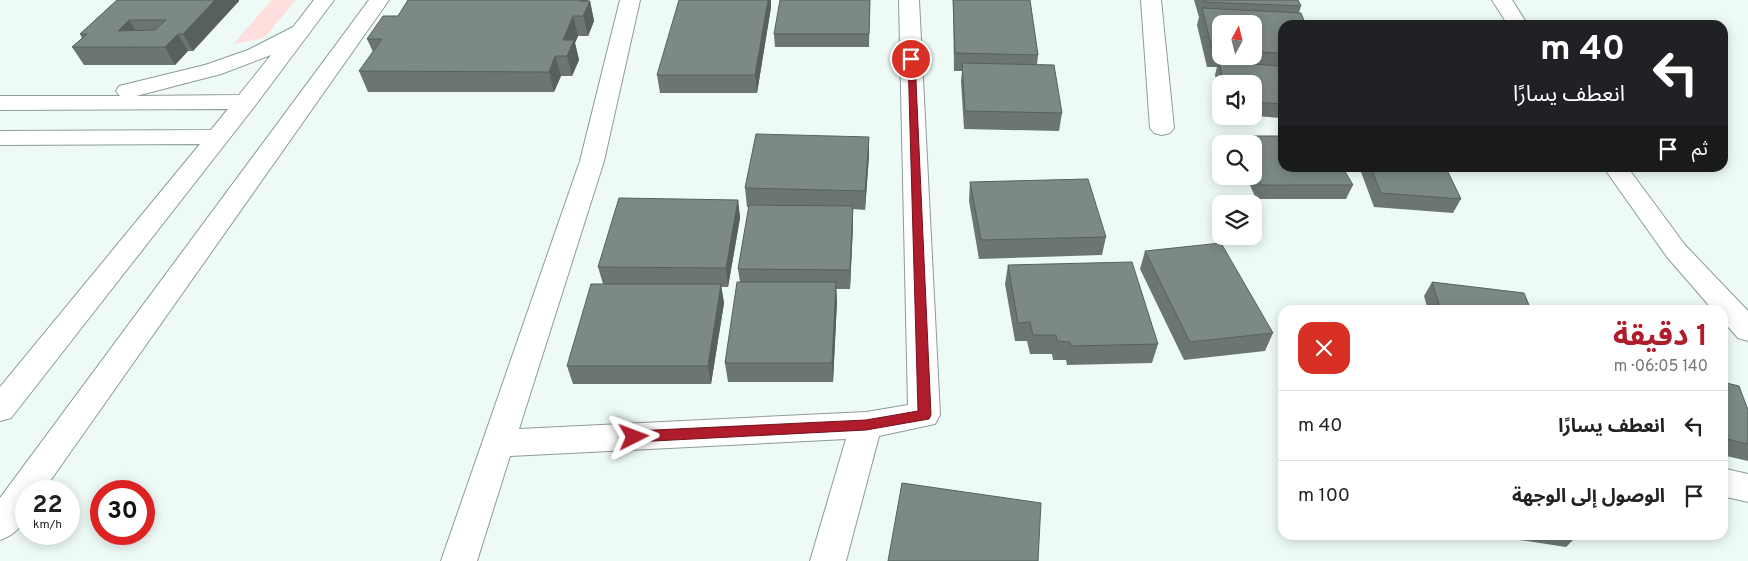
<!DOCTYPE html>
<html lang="ar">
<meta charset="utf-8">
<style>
body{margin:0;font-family:Overpass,"Noto Sans Arabic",sans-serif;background:#f2f2f2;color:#222;direction:rtl;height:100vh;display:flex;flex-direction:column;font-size:19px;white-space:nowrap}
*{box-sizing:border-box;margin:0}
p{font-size:16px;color:#767676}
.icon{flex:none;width:28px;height:28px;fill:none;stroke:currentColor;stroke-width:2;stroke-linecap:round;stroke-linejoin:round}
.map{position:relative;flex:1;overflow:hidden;direction:ltr}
.panel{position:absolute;left:1278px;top:305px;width:450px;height:235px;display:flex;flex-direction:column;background:#fff;border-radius:15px;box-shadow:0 2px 12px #0003;direction:rtl}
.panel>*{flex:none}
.banner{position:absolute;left:1278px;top:20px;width:450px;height:152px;border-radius:15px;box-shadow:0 2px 12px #0003;direction:rtl;background:#202124;color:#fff;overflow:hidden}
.needle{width:32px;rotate:7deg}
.controls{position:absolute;left:1212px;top:15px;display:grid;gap:10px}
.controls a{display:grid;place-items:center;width:50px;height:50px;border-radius:10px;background:#fff;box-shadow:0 2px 12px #0003;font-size:25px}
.speed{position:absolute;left:15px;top:480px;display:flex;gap:10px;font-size:25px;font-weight:700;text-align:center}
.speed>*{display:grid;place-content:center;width:65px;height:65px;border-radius:50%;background:#fff;box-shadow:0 2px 12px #0003;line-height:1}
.speed small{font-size:12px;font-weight:400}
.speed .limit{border:8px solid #d22;background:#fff;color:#111}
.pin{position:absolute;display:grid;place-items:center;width:42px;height:42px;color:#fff;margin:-21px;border:2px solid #fff;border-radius:50%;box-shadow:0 1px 5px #0007}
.me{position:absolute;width:55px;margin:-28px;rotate:87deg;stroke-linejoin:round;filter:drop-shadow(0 0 4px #0008)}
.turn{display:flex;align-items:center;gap:18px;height:105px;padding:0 20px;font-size:22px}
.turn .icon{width:65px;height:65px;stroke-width:2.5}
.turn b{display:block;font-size:35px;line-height:42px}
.then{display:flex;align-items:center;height:48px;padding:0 20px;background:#0003;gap:10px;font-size:19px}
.round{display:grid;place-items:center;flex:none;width:52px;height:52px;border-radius:15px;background:#f2f2f2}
.head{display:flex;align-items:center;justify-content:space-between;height:85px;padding:0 20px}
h1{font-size:30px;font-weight:700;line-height:38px;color:#af1c2b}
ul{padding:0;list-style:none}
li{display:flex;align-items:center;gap:15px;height:70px;padding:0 20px;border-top:1px solid #e0e0e0}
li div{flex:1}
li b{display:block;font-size:19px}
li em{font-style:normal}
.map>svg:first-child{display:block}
.green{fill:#ffdfdd}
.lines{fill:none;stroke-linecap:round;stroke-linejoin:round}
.minor-casing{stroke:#8f9b98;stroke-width:2}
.minor{fill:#fff;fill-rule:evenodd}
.wall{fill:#6b7672;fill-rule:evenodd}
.shaded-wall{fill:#57605d}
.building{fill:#7c8985;stroke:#57605d;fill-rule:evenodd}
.route{fill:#af1c2b;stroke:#72121c}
</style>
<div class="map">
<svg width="1748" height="561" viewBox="0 0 1748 561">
<rect width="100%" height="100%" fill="#edfaf6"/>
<path class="green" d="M 272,0 L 296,0 L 264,38 L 233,44 Z"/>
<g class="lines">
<g class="minor-casing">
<path id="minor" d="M 314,0 L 334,0 L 254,107 L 11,418 L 0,421 L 0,387 L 200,144 L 0,145 L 0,131 L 211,130 L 228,109 L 0,110 L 0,96 L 120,96 L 116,91 L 119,86 L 205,65 L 248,50 L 293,27 ZM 271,55 L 239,95 L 136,96 L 221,74 Z
M 369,0 L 389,0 L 43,491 L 26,491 C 26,515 26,531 0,540 L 0,498 Z
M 620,0 L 640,0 L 604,161 L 519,429 L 866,412 L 908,405 L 899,0 L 919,0 L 940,415 L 935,424 L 879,436 L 846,561 L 810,561 L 846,439 L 510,456 L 477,561 L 441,561 L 580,161 Z
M 1141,0 L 1161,0 L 1174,128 L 1170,133 L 1162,135 L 1154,133 L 1150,128 Z
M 1492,0 L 1512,0 L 1528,25 L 1508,25 Z
M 1604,168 L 1628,168 L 1685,245 L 1748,311 L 1748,341 L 1738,338 L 1722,320 L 1722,310 L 1713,310 L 1667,257 Z
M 1722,468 L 1748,474 L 1748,502 L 1722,496 Z"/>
</g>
<use href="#minor" class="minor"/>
</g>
<path class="wall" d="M 117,0 L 239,1 L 193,51 L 188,51 L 175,65 L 84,65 L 72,47 L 82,38 L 80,34 Z
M 408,0 L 588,0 L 588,1 L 590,1 L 594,21 L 588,36 L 578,36 L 575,43 L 579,60 L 572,76 L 561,76 L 554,92 L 368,92 L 359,71 L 373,52 L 367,39 L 398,16 Z
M 870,0 L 869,47 L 775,47 L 774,34 Z
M 953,0 L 1030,0 L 1038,55 L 1037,65 L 1062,113 L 1059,131 L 964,129 L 961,81 L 962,71 L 954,71 Z
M 1194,0 L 1298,0 L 1301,6 L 1299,13 L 1282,25 L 1282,118 L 1254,116 L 1254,84 L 1221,84 L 1221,102 L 1215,75 L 1217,67 L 1207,67 L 1197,25 L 1199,17 ZM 1221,24 L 1254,24 L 1254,56 L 1221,56 Z
M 771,7 L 757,93 L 660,93 L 657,75 Z
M 1239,136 L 1353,185 L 1346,199 L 1256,199 L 1246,176 L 1254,176 L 1254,144 L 1237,144 Z
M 869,155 L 865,210 L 853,209 L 853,225 L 850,289 L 836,289 L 837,301 L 833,382 L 728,382 L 725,363 L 740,282 L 738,269 L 749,207 L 747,207 L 745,188 Z
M 1354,168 L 1446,168 L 1461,199 L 1453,213 L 1374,207 L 1361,172 L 1356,172 Z
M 970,182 L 1106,237 L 1102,255 L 979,259 L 969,201 Z
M 738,200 L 740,218 L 728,287 L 721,287 L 724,303 L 711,384 L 573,384 L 567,366 L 603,284 L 598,267 Z
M 1145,251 L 1273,333 L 1265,351 L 1184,360 L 1140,269 Z
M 1008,265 L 1158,344 L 1152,363 L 1067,365 L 1066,360 L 1053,360 L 1052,354 L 1030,354 L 1027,341 L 1015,341 L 1005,284 Z
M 1432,282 L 1531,310 L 1428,310 L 1424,296 Z
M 1722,382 L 1748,444 L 1748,461 L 1722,455 Z
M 1487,535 L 1578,535 L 1566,547 Z"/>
<path class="shaded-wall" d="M 215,0 L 239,0 L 239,1 L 193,51 L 183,34 Z
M 580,0 L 588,0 L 589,4 L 590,1 L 594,21 L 588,36 L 580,1 Z
M 768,0 L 771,0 L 771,7 L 757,93 L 755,75 Z
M 573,16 L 578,36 L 575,43 L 579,60 L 572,76 L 563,40 Z
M 129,20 L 140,37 L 129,48 L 118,31 Z
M 178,34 L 188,51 L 175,65 L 165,47 Z
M 555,56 L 561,76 L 554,92 L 549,72 Z
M 869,137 L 869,155 L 865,210 L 865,191 Z
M 738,200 L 740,218 L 728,287 L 726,268 Z
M 853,206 L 853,225 L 850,289 L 850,270 Z
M 836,282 L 837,301 L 833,382 L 832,363 Z
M 721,284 L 724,303 L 711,384 L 708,366 Z"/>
<path class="building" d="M 117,0 L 215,0 L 183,34 L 178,34 L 165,47 L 72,47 L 87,34 L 80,34 ZM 129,20 L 166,20 L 155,30 L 118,31 Z
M 408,0 L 580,0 L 580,1 L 590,1 L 583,16 L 573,16 L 563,40 L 574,40 L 567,56 L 555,56 L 549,72 L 359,71 L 382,39 L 367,39 L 383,16 L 398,16 Z
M 679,0 L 768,0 L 755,75 L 657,75 Z
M 780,0 L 870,0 L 869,34 L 774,34 Z
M 953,0 L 1030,0 L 1038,55 L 955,53 Z
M 1204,0 L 1298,0 L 1301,6 L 1204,2 Z
M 1202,8 L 1301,13 L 1306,25 L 1282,25 L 1282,53 L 1254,52 L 1254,24 L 1221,24 L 1221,50 L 1212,49 Z
M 1219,62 L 1282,66 L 1282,104 L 1254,102 L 1254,84 L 1224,84 Z
M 962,63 L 1054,65 L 1062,113 L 965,111 Z
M 756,134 L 869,137 L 865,191 L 745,188 Z
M 1239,136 L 1282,136 L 1282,168 L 1343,168 L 1353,185 L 1261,185 L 1254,168 L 1254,144 L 1243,144 Z
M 1371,168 L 1446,168 L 1461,199 L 1381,193 Z
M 1088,179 L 1106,237 L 981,240 L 970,182 Z
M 619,198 L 738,200 L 726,268 L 598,267 Z
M 749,205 L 853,206 L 850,270 L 738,269 Z
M 1221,243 L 1273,333 L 1190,342 L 1145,251 Z
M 1132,262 L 1158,344 L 1071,346 L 1070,342 L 1057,341 L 1056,335 L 1033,335 L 1030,322 L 1018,323 L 1008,265 Z
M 737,282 L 836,282 L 832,363 L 725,363 Z
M 1432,282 L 1524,293 L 1531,310 L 1441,310 Z
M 591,284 L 721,284 L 708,366 L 567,366 Z
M 1722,382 L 1739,386 L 1748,410 L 1748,444 L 1722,438 Z
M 902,483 L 1041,503 L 1038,561 L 888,561 Z"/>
<path class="route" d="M 908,57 L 915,59 L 931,415 L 929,419 L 866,430 L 634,442 L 629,440 L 627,437 L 634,431 L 866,420 L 918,411 Z"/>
</svg>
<div class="controls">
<a><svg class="needle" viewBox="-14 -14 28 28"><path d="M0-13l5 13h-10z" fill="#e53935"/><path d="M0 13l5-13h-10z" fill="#767676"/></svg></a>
<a><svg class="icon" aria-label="sound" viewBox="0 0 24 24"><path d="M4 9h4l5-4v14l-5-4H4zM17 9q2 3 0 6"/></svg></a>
<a><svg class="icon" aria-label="search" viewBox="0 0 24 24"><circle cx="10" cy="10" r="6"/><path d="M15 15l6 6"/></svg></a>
<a><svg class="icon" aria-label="layers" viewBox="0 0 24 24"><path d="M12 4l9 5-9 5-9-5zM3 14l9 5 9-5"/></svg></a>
</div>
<div class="speed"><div>22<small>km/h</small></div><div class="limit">30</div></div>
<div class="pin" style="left:911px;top:59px;background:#d93025"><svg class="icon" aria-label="arrive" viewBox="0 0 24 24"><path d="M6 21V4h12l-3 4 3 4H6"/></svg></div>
<svg class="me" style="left:634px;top:437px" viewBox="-20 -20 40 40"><path d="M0-17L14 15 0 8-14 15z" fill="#af1c2b" stroke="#fff" stroke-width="4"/></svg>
<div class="banner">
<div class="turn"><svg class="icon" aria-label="left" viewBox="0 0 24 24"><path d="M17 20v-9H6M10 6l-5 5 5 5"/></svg><div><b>40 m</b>انعطف يسارًا</div></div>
<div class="then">ثم<svg class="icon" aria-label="arrive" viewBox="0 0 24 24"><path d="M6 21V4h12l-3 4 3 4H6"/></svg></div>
</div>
<section class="panel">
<div class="head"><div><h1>1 دقيقة</h1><p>140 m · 06:05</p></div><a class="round" style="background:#d93025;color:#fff"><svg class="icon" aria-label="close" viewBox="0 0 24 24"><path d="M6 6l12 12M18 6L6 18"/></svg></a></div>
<ul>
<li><svg class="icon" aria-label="left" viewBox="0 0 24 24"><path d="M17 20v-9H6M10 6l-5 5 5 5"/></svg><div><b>انعطف يسارًا</b></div><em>40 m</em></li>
<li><svg class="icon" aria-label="arrive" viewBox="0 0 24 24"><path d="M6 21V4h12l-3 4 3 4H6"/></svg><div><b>الوصول إلى الوجهة</b></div><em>100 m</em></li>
</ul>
</section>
</div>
